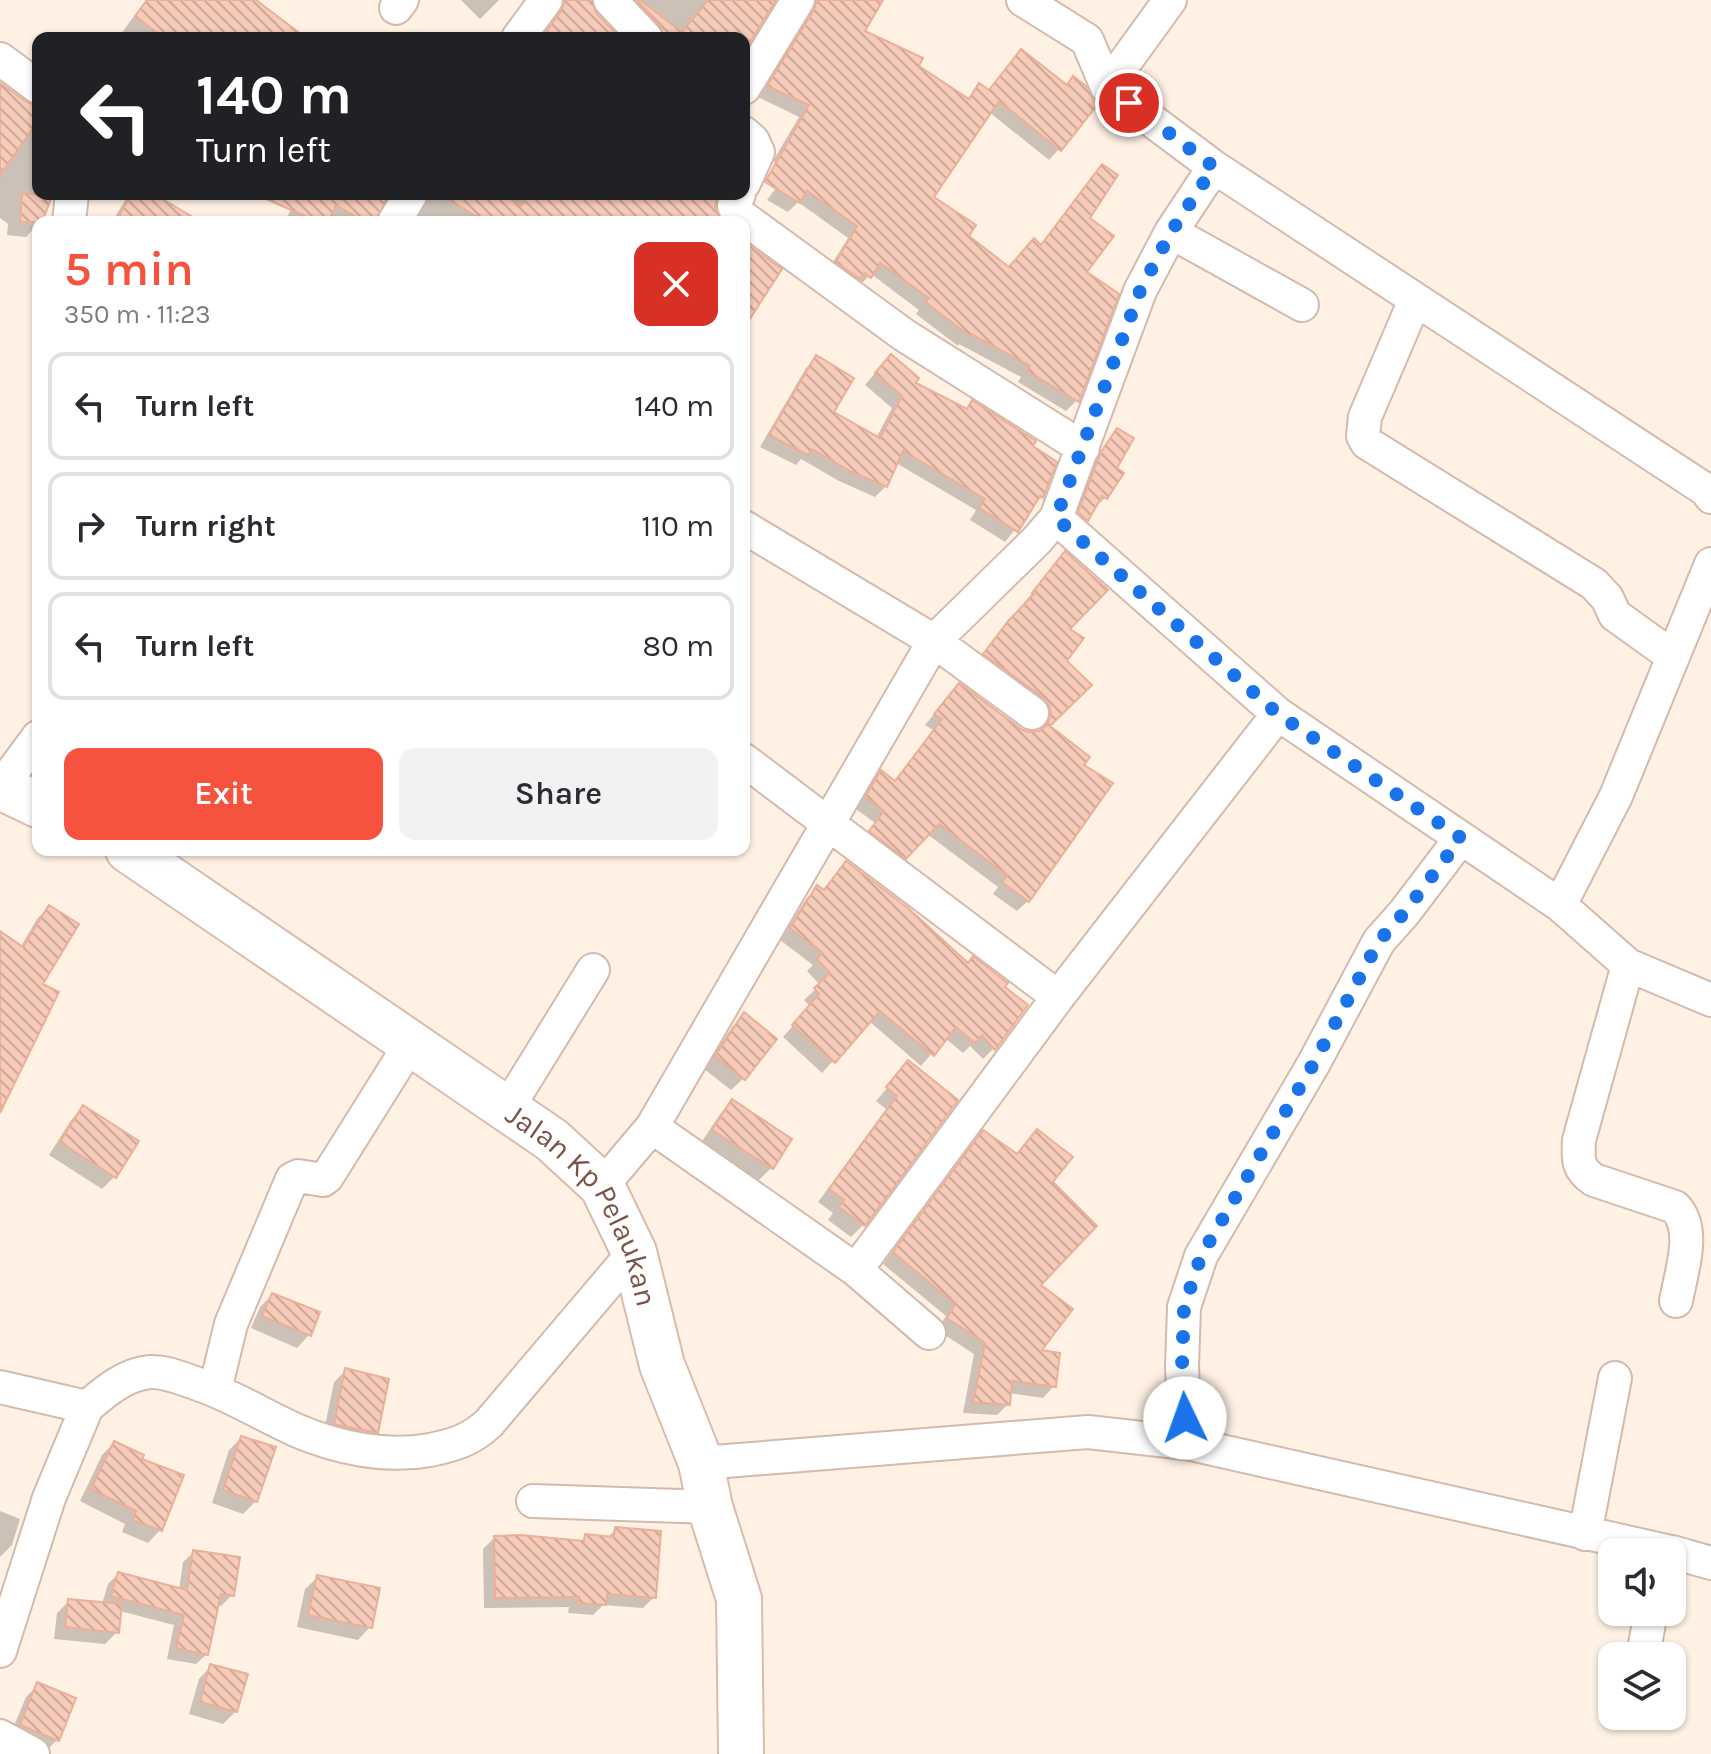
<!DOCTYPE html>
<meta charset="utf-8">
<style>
body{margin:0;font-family:Karla,sans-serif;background:#f2f2f3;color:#2b2b33;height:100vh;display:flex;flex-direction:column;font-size:30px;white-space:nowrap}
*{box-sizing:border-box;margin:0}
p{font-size:26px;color:#7c7c81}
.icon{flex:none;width:44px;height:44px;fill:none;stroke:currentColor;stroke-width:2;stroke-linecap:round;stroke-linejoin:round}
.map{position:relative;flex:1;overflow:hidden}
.details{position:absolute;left:32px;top:216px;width:718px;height:640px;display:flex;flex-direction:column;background:#fff;border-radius:16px;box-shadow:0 2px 6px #0004}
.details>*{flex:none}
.top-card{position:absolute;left:32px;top:32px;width:718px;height:168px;border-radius:16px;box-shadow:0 2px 6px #0004;background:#202124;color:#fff;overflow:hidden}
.buttons{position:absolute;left:1598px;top:1538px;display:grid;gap:16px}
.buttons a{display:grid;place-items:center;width:88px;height:88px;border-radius:16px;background:#fff;box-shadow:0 2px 6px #0004;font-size:40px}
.pin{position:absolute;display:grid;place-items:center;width:68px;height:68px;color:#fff;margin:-34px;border:4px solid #fff;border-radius:50%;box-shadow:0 2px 8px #0007}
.me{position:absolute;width:88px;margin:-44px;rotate:357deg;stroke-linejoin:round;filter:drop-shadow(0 0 6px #0008)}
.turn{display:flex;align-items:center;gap:28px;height:168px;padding:0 32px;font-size:36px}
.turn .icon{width:104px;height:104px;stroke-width:2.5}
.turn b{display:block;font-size:56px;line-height:68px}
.round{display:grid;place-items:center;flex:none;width:84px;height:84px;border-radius:16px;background:#f2f2f3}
.summary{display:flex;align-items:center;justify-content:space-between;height:136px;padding:0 32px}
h1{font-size:48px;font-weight:600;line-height:60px;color:#f5533d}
.cta{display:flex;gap:16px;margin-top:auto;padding:16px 32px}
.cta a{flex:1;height:92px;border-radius:16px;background:#f5533d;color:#fff;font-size:32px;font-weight:600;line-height:92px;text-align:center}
.cta a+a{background:#f2f2f3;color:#2b2b33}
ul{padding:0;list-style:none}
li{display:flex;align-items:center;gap:24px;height:108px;margin:0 16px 12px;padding:0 16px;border:4px solid #e1e1e2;border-radius:16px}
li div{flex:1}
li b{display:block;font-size:30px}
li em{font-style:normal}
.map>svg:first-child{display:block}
.shadow{fill:#0003}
.building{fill:url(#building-back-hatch);stroke:#ecaf98;stroke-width:2}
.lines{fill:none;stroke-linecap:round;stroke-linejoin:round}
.street-casing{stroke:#d4baac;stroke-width:36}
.secondary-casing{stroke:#dabbab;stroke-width:48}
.street{stroke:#fff;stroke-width:32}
.secondary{stroke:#fff;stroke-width:44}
.route{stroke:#1a73e8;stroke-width:14;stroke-dasharray:0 25.2}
.labels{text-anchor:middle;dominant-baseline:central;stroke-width:7;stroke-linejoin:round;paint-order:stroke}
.street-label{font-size:30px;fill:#7b5447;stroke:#fff6ed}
</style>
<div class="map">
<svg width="1711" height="1754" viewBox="0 0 1711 1754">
<defs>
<pattern id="building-back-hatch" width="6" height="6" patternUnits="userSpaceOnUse" patternTransform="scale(2)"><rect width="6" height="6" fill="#f7cbb9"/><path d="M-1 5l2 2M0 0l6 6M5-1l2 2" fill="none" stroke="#cda798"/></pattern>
</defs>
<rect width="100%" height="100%" fill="#fff2e5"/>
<path class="shadow" d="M 146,0 L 258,0 L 256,3 L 306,38 L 118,38 Z
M 461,0 L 499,0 L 480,19 Z
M 613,0 L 763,0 L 744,48 L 744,38 L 649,38 Z
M 805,0 L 880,0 L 862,32 L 966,100 L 979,86 L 988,91 L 1021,52 L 1059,149 L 1049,160 L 989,112 L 931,198 L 967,236 L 1008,269 L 1040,246 L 1102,166 L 1088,219 L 1077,400 L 1066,411 L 1018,382 L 1021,377 L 959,344 L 958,346 L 916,314 L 919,310 L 871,274 L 858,287 L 826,273 L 848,238 L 798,202 L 788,212 L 767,200 L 787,173 L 773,161 L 799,117 L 758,97 L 804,23 L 807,12 Z
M 0,86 L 26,104 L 38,107 L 38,194 L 52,194 L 40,222 L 26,237 L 7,235 L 8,224 L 0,218 Z
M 123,194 L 165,194 L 161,200 L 197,222 L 112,222 L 127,197 Z
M 274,194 L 387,194 L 373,222 L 285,222 L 291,209 Z
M 414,194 L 716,194 L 715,214 L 719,222 L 413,222 L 419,207 Z
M 816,358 L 832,413 L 876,438 L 892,408 L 865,385 L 880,367 L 965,410 L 972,403 L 1042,496 L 1005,542 L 970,520 L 976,510 L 896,463 L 886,486 L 875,497 L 839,481 L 801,459 L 796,465 L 760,447 L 806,368 Z
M 1112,436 L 1114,469 L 1105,498 L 1100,503 L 1096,501 L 1081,525 L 1074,519 L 1096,460 Z
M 1065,554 L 1067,629 L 1065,661 L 1089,685 L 1047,727 L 1081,766 L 1028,901 L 1017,911 L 993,894 L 998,887 L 927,834 L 894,868 L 860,842 L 875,823 L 856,809 L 871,783 L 881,773 L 894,782 L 933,730 L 925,725 L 949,696 L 1020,730 L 1029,734 L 1039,733 L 1041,726 L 1039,716 L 974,665 L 998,634 L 1025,606 L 1023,604 Z
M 846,863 L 994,1048 L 983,1059 L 970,1046 L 963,1053 L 945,1038 L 921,1066 L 869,1021 L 822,1073 L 783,1037 L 810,1006 L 804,1000 L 820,985 L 807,971 L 813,965 L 780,940 L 806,899 L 817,888 L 822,891 Z
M 49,907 L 40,985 L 0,1109 L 0,933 L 20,948 L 37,919 Z
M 744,1015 L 744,1078 L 731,1090 L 704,1069 L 732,1027 Z
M 908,1063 L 864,1224 L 851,1237 L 828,1220 L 833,1213 L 818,1202 L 886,1109 L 876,1101 Z
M 732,1102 L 789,1140 L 771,1168 L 759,1180 L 701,1143 L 720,1114 Z
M 83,1108 L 114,1177 L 102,1189 L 49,1155 L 71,1120 Z
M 983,1133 L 1050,1183 L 1038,1285 L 1039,1352 L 1054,1386 L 1043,1398 L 1009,1393 L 1008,1404 L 997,1415 L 963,1413 L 974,1354 L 937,1330 L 946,1316 L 883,1264 L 972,1144 Z
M 272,1295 L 318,1314 L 309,1335 L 297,1348 L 251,1328 L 260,1307 Z
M 346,1370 L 376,1432 L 364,1444 L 323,1436 L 334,1382 Z
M 241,1438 L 256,1501 L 243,1514 L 212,1503 L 229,1450 Z
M 114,1443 L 160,1530 L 148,1543 L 122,1532 L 125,1524 L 80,1501 L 102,1455 Z
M 0,1511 L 20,1519 L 12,1545 L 0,1557 Z
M 616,1529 L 654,1597 L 643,1608 L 603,1605 L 593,1615 L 568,1613 L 569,1607 L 484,1608 L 483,1549 L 494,1538 L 580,1542 L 586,1536 L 607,1538 Z
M 194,1552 L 232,1595 L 221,1606 L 217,1605 L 207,1654 L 196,1664 L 167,1659 L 174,1625 L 120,1611 L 117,1632 L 105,1644 L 54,1639 L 57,1613 L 69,1601 L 102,1604 L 108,1584 L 118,1574 L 179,1590 L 183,1562 Z
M 318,1577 L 370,1627 L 358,1640 L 297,1627 L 305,1589 Z
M 211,1666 L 236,1711 L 223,1724 L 189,1714 L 199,1679 Z
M 38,1685 L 57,1740 L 45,1752 L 9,1738 L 26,1697 Z"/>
<path class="building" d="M 147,0 L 256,0 L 306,38 L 164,38 L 135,16 Z
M 565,0 L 592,0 L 596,13 L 620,38 L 542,38 L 561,11 Z
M 636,0 L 640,0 L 682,32 L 708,0 L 776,0 L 744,52 L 744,38 L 664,38 L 660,25 Z
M 817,0 L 883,0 L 865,31 L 923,58 L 919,66 L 969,99 L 979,83 L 989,90 L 1021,49 L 1067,85 L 1073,76 L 1086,86 L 1098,104 L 1061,151 L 999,101 L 934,197 L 976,225 L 969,236 L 1009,267 L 1034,238 L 1041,245 L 1102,164 L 1118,175 L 1090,218 L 1114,236 L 1087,272 L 1119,294 L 1079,402 L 1027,371 L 1030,366 L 971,334 L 970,336 L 925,302 L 929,298 L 880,263 L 871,278 L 864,273 L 860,279 L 836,262 L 857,226 L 807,191 L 800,203 L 765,182 L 809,105 L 767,86 L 814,10 Z
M 0,83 L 27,102 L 38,106 L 38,121 L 0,175 Z
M 22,194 L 53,194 L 42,222 L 20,222 Z
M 132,194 L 154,194 L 201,222 L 115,222 Z
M 255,194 L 389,194 L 375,222 L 365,222 L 336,205 L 328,222 L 318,222 Z
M 439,194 L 502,194 L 521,206 L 530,194 L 718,194 L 715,207 L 721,222 L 486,222 Z
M 744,242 L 782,269 L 744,328 Z
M 891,354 L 919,378 L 916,383 L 967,409 L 972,400 L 1036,441 L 1033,446 L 1057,462 L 1043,498 L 1040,496 L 1018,532 L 979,508 L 985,499 L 903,451 L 887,487 L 850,471 L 812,449 L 808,455 L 769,435 L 816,355 L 854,378 L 834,412 L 880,438 L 902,396 L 875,373 Z
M 1117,428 L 1134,438 L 1117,468 L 1124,473 L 1107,499 L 1102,496 L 1088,521 L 1078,512 L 1101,452 Z
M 1065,551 L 1108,590 L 1070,629 L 1084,638 L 1067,661 L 1092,685 L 1050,726 L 1090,757 L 1084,765 L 1113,783 L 1029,902 L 1002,882 L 1007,875 L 939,824 L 906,859 L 869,831 L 884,811 L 865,797 L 881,770 L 895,781 L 942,719 L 934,714 L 959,683 L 1021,729 L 1029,732 L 1039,731 L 1047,725 L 1051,714 L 1049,705 L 1044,698 L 983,654 L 1009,620 L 1034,594 L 1032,593 Z
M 846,861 L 908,908 L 968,963 L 973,956 L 1008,983 L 1005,987 L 1028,1005 L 995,1050 L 982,1035 L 975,1043 L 956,1027 L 934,1056 L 880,1011 L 835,1063 L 792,1025 L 819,994 L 814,988 L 830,973 L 817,959 L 823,953 L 790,928 L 817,885 L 824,890 Z
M 49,905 L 79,924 L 43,984 L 59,992 L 0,1113 L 0,931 L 23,947 Z
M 744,1012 L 777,1039 L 745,1080 L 715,1056 Z
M 908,1060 L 958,1100 L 865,1226 L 839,1207 L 844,1200 L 829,1189 L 897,1096 L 886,1087 Z
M 732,1099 L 792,1139 L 773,1169 L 712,1130 Z
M 83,1105 L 139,1141 L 116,1178 L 60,1142 Z
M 1037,1129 L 1073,1157 L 1053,1182 L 1097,1226 L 1041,1285 L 1073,1309 L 1042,1350 L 1060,1353 L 1056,1387 L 1012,1381 L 1010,1405 L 973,1402 L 985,1343 L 947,1318 L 955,1304 L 893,1252 L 983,1130 L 1017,1154 Z
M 272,1293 L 320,1312 L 311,1336 L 262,1316 Z
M 345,1368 L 389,1379 L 378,1433 L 334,1424 Z
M 241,1436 L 276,1447 L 257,1502 L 223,1490 Z
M 114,1441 L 144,1455 L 142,1459 L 184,1475 L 162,1531 L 133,1520 L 136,1511 L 91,1489 Z
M 615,1527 L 661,1531 L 656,1598 L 607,1594 L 606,1605 L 578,1603 L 579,1597 L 495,1598 L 494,1536 L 521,1535 L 584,1541 L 585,1534 L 614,1537 Z
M 193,1550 L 240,1557 L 234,1596 L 221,1594 L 208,1655 L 176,1648 L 184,1615 L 111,1596 L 118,1572 L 187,1590 Z
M 317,1575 L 380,1588 L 372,1628 L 308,1615 Z
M 68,1599 L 122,1604 L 119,1633 L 65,1627 Z
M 210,1664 L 248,1674 L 237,1712 L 200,1702 Z
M 37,1682 L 76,1698 L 59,1741 L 20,1725 Z"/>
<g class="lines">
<g class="street-casing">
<path id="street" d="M 610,0 L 646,38
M 1023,0 L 1087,40 L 1107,87 L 1214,167 L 1706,490 L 1711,497
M 396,8 L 402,0
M 518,38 L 546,0
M 0,59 L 38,87
M 1107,87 L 1170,0
M 744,88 L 798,0
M 744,133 L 753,141 L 758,152 L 744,183
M 739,194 L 734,206 L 737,213 L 904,335 L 1083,448
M 69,222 L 72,194
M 394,222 L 411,194
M 1171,232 L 1302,305
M 1415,300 L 1365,417 L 1363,436 L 1367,443 L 1594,584 L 1607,598 L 1615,615 L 1672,656
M 1056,518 L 1278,714 L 1560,905 L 1616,796 L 1711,564
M 744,527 L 934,641 L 1032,713
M 744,760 L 1058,997
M 1,787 L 38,737
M 1560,905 L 1628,965 L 1579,1140 C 1578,1159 1577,1169 1594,1180 L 1675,1207 C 1697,1230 1681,1272 1676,1301
M 1628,965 L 1711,1000
M 507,1109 L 593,970
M 652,1127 L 856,1270 L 929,1333
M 602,1186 L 652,1127 L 934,641 L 1037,540 L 1056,518 L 1140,291 L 1171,232 L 1214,167
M 856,1270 L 1058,997 L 1278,714
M 0,1387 L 87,1407 L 49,1498 L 0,1651
M 215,1390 L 231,1324 L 292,1179 L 298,1176 L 323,1180 L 327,1177 L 411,1043
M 87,1407 C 105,1392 125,1374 150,1372 C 166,1371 183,1379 198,1384 C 233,1396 264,1416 298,1431 C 338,1448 386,1458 430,1450 C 454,1445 471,1440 489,1423 L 634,1252
M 1186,1443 L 1182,1367 L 1184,1307 L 1201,1256 L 1314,1063 L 1379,941 L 1404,913 L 1461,838
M 701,1463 L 1088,1432 L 1186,1443 L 1671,1552
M 533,1501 L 710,1507
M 1585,1534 L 1615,1378
M 1672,1552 L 1711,1563
M 1644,1650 L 1651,1612
M 0,1736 L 33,1754"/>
</g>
<g class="secondary-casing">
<g id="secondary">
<path d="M 0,787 L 38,805"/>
<path id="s1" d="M 128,850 L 552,1140 L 602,1186 L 634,1252 L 662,1365 L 701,1463 L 710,1507 L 739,1599 L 741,1754"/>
</g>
</g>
<use href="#street" class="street"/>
<use href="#secondary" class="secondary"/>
</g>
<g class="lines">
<path class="route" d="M 1129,103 L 1214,167 L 1171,232 L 1140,291 L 1056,518 L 1278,714 L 1461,838 L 1404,913 L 1379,941 L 1314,1063 L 1201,1256 L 1184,1307 L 1182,1367 L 1185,1418"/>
</g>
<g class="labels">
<g class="street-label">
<text stroke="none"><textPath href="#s1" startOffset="586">Jalan Kp Pelaukan</textPath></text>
</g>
</g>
</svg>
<div class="buttons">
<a><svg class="icon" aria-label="sound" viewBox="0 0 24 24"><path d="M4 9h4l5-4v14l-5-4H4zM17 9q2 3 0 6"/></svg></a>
<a><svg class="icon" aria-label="layers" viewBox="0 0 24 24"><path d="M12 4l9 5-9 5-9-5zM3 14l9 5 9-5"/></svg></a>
</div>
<div class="pin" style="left:1129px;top:103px;background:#d93025"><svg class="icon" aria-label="arrive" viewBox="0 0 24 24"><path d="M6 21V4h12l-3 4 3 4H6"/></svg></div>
<svg class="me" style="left:1185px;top:1418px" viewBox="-20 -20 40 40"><circle r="19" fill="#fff"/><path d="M0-13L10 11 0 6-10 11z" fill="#1a73e8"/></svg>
<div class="top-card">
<div class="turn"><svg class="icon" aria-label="left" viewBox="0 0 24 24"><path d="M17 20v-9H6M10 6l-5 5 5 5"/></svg><div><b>140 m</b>Turn left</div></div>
</div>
<section class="details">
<div class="summary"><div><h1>5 min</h1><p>350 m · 11:23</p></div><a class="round" style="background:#d93025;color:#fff"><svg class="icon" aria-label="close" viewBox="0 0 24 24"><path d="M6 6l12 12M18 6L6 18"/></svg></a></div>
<ul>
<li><svg class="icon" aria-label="left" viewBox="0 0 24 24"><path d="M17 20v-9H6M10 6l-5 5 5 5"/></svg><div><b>Turn left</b></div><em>140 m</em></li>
<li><svg class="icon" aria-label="right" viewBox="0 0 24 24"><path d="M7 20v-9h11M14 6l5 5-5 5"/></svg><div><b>Turn right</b></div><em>110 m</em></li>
<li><svg class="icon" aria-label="left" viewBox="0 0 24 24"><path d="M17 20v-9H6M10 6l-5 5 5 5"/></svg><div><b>Turn left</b></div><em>80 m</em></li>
</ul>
<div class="cta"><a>Exit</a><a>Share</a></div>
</section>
</div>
